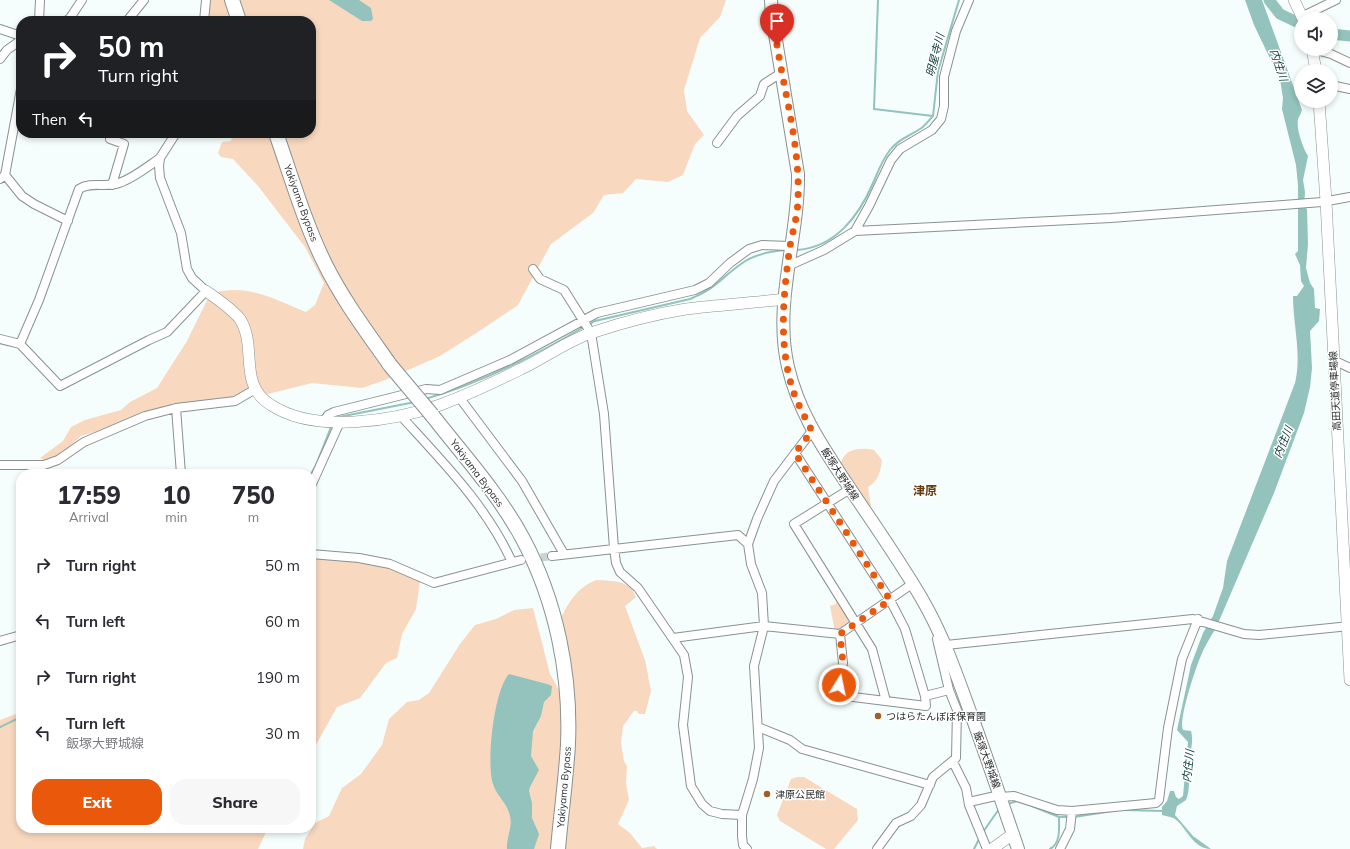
<!DOCTYPE html>
<meta charset="utf-8">
<style>
body{margin:0;font-family:Mulish,"Noto Sans JP",sans-serif;background:#f7f7f7;color:#2b2b33;height:100vh;display:flex;flex-direction:column;font-size:15px;white-space:nowrap}
*{box-sizing:border-box;margin:0}
p{font-size:13px;color:#7c7c81}
.icon{flex:none;width:22px;height:22px;fill:none;stroke:currentColor;stroke-width:2;stroke-linecap:round;stroke-linejoin:round}
.map{position:relative;flex:1;overflow:hidden}
.side{position:absolute;left:16px;top:469px;width:300px;height:364px;display:flex;flex-direction:column;background:#fff;border-radius:16px;box-shadow:0 2px 6px #0003}
.side>*{flex:none}
.banner{position:absolute;left:16px;top:16px;width:300px;height:122px;border-radius:16px;box-shadow:0 2px 6px #0003;background:#202124;color:#fff;overflow:hidden}
.controls{position:absolute;left:1294px;top:12px;display:grid;gap:8px}
.controls a{display:grid;place-items:center;width:44px;height:44px;border-radius:50%;background:#fff;box-shadow:0 2px 6px #0003;font-size:20px}
.pin{position:absolute;display:grid;place-items:center;width:34px;height:34px;color:#fff;margin:-41px -17px;border-radius:50% 50% 50% 0;rotate:-45deg;box-shadow:0 0 4px #0007}
.pin .icon{rotate:45deg}
.me{position:absolute;width:44px;margin:-22px;rotate:10deg;stroke-linejoin:round;filter:drop-shadow(0 0 3px #0008)}
.turn{display:flex;align-items:center;gap:14px;height:84px;padding:0 16px;font-size:18px}
.turn .icon{width:52px;height:52px;stroke-width:2.5}
.turn b{display:block;font-size:28px;line-height:34px}
.then{display:flex;align-items:center;height:38px;padding:0 16px;background:#0003;gap:8px;font-size:15px}
.eta{display:flex;justify-content:space-evenly;align-items:center;height:68px;text-align:center}
.eta b{font-size:24px;font-weight:800;line-height:28px}
.button{display:flex;gap:8px;margin-top:auto;padding:8px 16px}
.button a{flex:1;height:46px;border-radius:16px;background:#ea580c;color:#fff;font-size:16px;font-weight:800;line-height:46px;text-align:center}
.button a+a{background:#f7f7f7;color:#2b2b33}
ul{padding:0;list-style:none}
li{display:flex;align-items:center;gap:12px;height:56px;padding:0 16px}
li div{flex:1}
li b{display:block;font-size:15px}
li em{font-style:normal}
.map>svg:first-child{display:block}
.green{fill:#f8d8bf}
.water{fill:#93c3bc}
.lines{fill:none;stroke-linecap:round;stroke-linejoin:round}
.stream{stroke:#93c3bc;stroke-width:2}
.river{stroke:#93c3bc;stroke-width:11}
.street-tunnel{stroke:#ccd4d3;stroke-width:8;stroke-dasharray:8 4;stroke-linecap:butt}
.street-casing{stroke:#899290;stroke-width:10}
.secondary-casing{stroke:#899290;stroke-width:12}
.primary-casing{stroke:#899290;stroke-width:14}
.highway-casing{stroke:#899290;stroke-width:16}
.street{stroke:#fff;stroke-width:8}
.secondary{stroke:#fff;stroke-width:11}
.primary{stroke:#fff;stroke-width:12}
.highway{stroke:#fff;stroke-width:14}
.highway-bridge-casing{stroke:#899290;stroke-width:16;stroke-linecap:butt}
.highway-bridge{stroke:#fff;stroke-width:14}
.route{stroke:#ea580c;stroke-width:7;stroke-dasharray:0 12.6}
.poi-dot{fill:#9e6026;stroke:#fff;stroke-width:1.5}
.labels{text-anchor:middle;dominant-baseline:central;stroke-width:3;stroke-linejoin:round;paint-order:stroke}
.street-label{font-size:10px;fill:#2a2e2d;stroke:#fff}
.poi-label{font-size:10px;fill:#2a2e2d;stroke:#fff;text-anchor:start}
.water-label{font-size:11px;font-style:italic;fill:#093833;stroke:#fff}
.quarter-label{font-size:12px;font-weight:bold;fill:#643a11;stroke:#fff}
</style>
<div class="map">
<svg width="1350" height="849" viewBox="0 0 1350 849">
<rect width="100%" height="100%" fill="#f5fefc"/>
<path class="green" d="M 210,0 L 726,0 L 720,17 L 700,38 L 684,90 L 687,111 L 704,135 L 695,144 L 683,175 L 668,182 L 636,179 L 623,193 L 604,195 L 593,213 L 551,244 L 518,305 L 481,330 L 440,356 L 385,380 L 362,388 L 312,383 L 264,395 L 257,393 L 115,426 L 81,436 L 57,458 L 46,461 L 40,458 L 63,441 L 71,427 L 85,420 L 121,410 L 130,402 L 157,388 L 187,341 L 210,294 C 246,282 273,299 306,312 L 315,305 L 324,283 L 305,247 L 258,186 L 233,159 L 221,157 L 218,153 L 222,142 L 231,141 L 233,133 L 311,133 L 311,21 L 208,21 Z
M 868,449 L 874,450 L 882,460 C 881,470 878,482 868,487 L 871,506 L 868,507 L 840,466 C 843,451 854,448 868,449 Z
M 311,558 L 357,561 L 390,567 L 420,581 L 416,609 L 402,634 L 397,658 L 386,663 L 360,698 L 337,707 L 311,754 Z
M 597,580 C 613,581 630,580 636,597 L 625,606 L 645,660 L 651,691 L 645,714 L 639,714 L 637,711 L 634,711 L 623,726 L 621,743 L 624,761 L 627,766 L 626,783 L 629,800 L 618,824 L 630,833 L 642,848 L 654,846 L 657,849 L 562,849 L 568,789 L 560,620 C 568,603 578,586 597,580 Z
M 836,597 L 850,623 L 835,632 L 830,606 L 836,604 Z
M 533,608 L 550,674 L 563,697 L 564,718 L 553,849 L 303,849 L 305,839 L 315,823 L 329,816 L 342,788 L 361,774 L 382,745 L 389,719 L 407,702 L 419,700 L 429,693 L 460,644 L 475,625 L 496,619 L 514,610 Z
M 21,712 L 21,828 L 268,828 L 258,849 L 0,849 L 0,720 Z
M 797,777 L 804,777 L 857,809 L 858,820 L 834,849 L 826,849 L 780,821 L 777,815 L 791,779 Z"/>
<path class="water" d="M 329,0 L 359,0 L 371,8 L 373,19 L 371,21 L 362,21 Z
M 1245,0 L 1262,0 L 1302,110 C 1301,114 1299,116 1298,119 C 1296,129 1303,148 1308,156 L 1303,180 L 1305,192 L 1304,207 L 1307,209 L 1308,244 L 1306,268 L 1310,283 L 1314,289 L 1315,308 L 1320,309 L 1319,321 L 1310,331 L 1312,368 L 1310,387 L 1304,413 L 1274,493 L 1216,628 C 1210,638 1204,647 1200,658 C 1195,670 1178,721 1183,730 L 1191,731 C 1194,743 1190,751 1189,762 C 1188,775 1191,788 1186,800 L 1177,806 L 1175,815 L 1193,836 L 1211,849 C 1193,849 1187,828 1175,819 C 1172,817 1166,816 1162,815 L 1162,807 L 1167,801 L 1170,791 L 1174,791 L 1176,797 L 1179,799 L 1183,796 L 1188,742 L 1177,730 L 1191,665 L 1203,633 L 1213,616 L 1223,588 L 1227,561 L 1295,383 C 1302,354 1293,325 1293,296 L 1297,296 L 1304,286 L 1301,281 L 1300,265 L 1295,254 L 1298,251 L 1298,185 L 1296,165 L 1282,109 L 1283,98 L 1280,79 L 1254,25 Z
M 509,674 L 547,684 L 552,686 L 551,695 L 544,702 L 541,716 L 533,731 L 531,756 L 539,770 L 530,787 L 529,791 L 532,803 L 532,818 L 539,834 L 534,849 L 507,849 C 506,838 513,827 510,816 C 508,804 496,795 493,784 C 486,762 494,690 509,674 Z"/>
<g class="lines">
<path class="stream" d="M 878,0 L 874,109 L 933,116
M 933,116 L 938,71 L 959,0
M 796,250 C 835,248 859,216 873,183 C 878,172 882,160 890,150 C 897,140 909,136 920,129 C 925,126 929,120 933,116
M 588,325 L 595,321 L 690,299 C 714,290 721,278 741,264 C 754,254 771,251 787,250
M 425,399 C 481,383 533,357 584,327
M 339,417 L 415,402
M 311,474 L 316,465 L 331,427
M 0,727 L 21,717
M 1008,804 L 1017,801
M 1032,806 L 1059,817 L 1069,817
M 1125,810 L 1163,811
M 1074,817 L 1119,810
M 983,832 L 999,809
M 974,849 L 980,837
M 1050,849 C 1061,843 1059,828 1059,817"/>
<path class="river" d="M 1269,0 L 1280,14 L 1301,24
M 1331,34 L 1350,36"/>
<path class="street-tunnel" d="M 529,559 L 552,556"/>
<g class="street-casing">
<path id="street" d="M 1303,16 L 1336,0
M 39,21 L 40,0
M 66,21 L 70,18 L 82,0
M 127,21 L 144,0
M 204,21 L 206,0
M 0,29 L 21,36
M 1312,49 L 1331,54 L 1350,63
M 0,59 L 7,50 L 21,40
M 1331,85 L 1350,89
M 110,139 L 124,144 L 112,185
M 717,143 L 737,116 L 760,96 L 764,84 L 781,73
M 5,175 L 22,196 L 34,204 L 68,221
M 0,179 L 5,175 L 21,89
M 855,231 L 869,206 L 891,160 L 900,149 L 932,130 L 941,119 L 944,106 L 944,77 L 956,31 L 969,0
M 788,266 L 824,250 L 855,231 L 1111,218 L 1322,202 L 1350,197
M 533,269 L 540,279 L 564,290 L 591,333 L 604,414 L 614,548 L 616,563 L 620,572 L 638,588 L 684,655 L 688,677 L 683,725 L 691,786 L 702,804 L 710,811 L 722,814 L 742,815
M 0,339 L 20,344 L 60,386 L 149,340 L 167,332 L 206,291 L 192,278 L 187,269 L 181,233 L 160,178 L 159,166 L 160,158 L 176,133
M 20,344 L 39,300 L 79,189 C 91,181 106,188 119,183 C 134,178 147,167 160,158
M 1333,360 L 1350,368
M 459,397 L 522,481 L 564,554
M 176,408 L 181,474
M 400,415 C 442,461 486,505 512,562
M 323,422 L 328,415 L 334,412 L 426,389 L 440,390 L 510,360 L 597,313 L 695,290 L 709,283 L 730,263 L 749,249 L 762,245 L 790,246
M 795,453 L 890,600 L 905,629 L 925,696
M 0,465 L 44,465 L 58,460 L 84,442 L 145,416 L 176,408 L 235,401 L 254,390
M 311,486 L 339,424
M 850,489 L 794,524 L 872,649 L 886,701
M 311,554 L 359,558 L 390,564 L 434,583 L 521,560
M 552,556 L 738,535 L 748,544
M 912,584 L 840,634 L 843,663 L 837,695 L 926,706 L 925,696 L 949,690 L 937,639
M 673,638 L 764,626 L 840,634
M 0,641 L 21,635
M 946,645 L 1193,619 L 1244,634 L 1259,635 L 1350,626
M 758,727 L 790,740 L 802,749 L 930,785
M 953,762 L 966,788 L 969,805 L 987,849
M 1000,797 L 1014,796 L 1057,810 L 1072,811 L 1156,803 L 1159,800 L 1168,728 L 1182,659 L 1198,619
M 969,802 L 1000,795
M 747,849 L 743,845 L 742,836 L 742,815 L 753,779 L 759,748 L 754,666 L 764,626 L 762,593 L 751,564 L 748,544 L 757,519 L 774,481 L 812,431
M 877,849 L 896,823 L 911,816 L 921,805 L 933,777 L 956,758 L 957,710 L 949,690
M 1060,849 L 1070,829 L 1072,811"/>
</g>
<g class="secondary-casing">
<path id="secondary" d="M 1294,0 L 1303,19
M 1312,49 L 1316,71
M 1319,101 L 1326,201 L 1350,680
M 206,291 C 215,297 234,311 240,319 C 258,348 237,384 271,405 C 315,434 393,421 440,405 C 467,395 495,382 521,369 C 545,358 568,340 594,332 C 624,322 655,314 686,309 C 719,305 752,303 785,299
M 992,849 L 1013,834"/>
</g>
<g class="primary-casing">
<path id="primary" d="M 771,0 L 772,16 L 798,174 C 799,238 773,303 788,367 C 798,409 818,440 841,475 C 868,516 897,556 922,599 C 944,637 957,676 972,717 C 988,761 1003,805 1018,849"/>
</g>
<g class="highway-casing">
<path id="highway" d="M 232,0 L 239,21
M 276,133 C 291,176 304,221 324,262 C 342,299 367,332 390,365
M 432,415 C 463,455 499,494 523,539 C 556,601 571,674 568,744 C 566,779 561,814 558,849"/>
</g>
<use href="#street" class="street"/>
<use href="#secondary" class="secondary"/>
<use href="#primary" class="primary"/>
<use href="#highway" class="highway"/>
<g class="highway-bridge-casing">
<path id="highway-bridge" d="M 390,365 L 432,415"/>
</g>
<use href="#highway-bridge" class="highway-bridge"/>
</g>
<g class="lines">
<path class="route" d="M 777,45 C 785,95 800,147 798,198 C 798,214 793,230 790,246 C 783,296 777,353 797,401 C 802,412 807,421 812,431 L 795,453 L 890,600 L 840,634 L 843,663 L 839,685"/>
</g>
<g class="poi-dot">
<circle cx="878" cy="716" r="4"/>
<circle cx="767" cy="794" r="4"/>
</g>
<g class="labels">
<g class="street-label">
<text transform="translate(301 203) rotate(70)">Yakiyama Bypass</text>
<text transform="translate(1335 391) rotate(-93)">高田天道停車場線</text>
<text transform="translate(477 473) rotate(53)">Yakiyama Bypass</text>
<text transform="translate(840 474) rotate(57)">飯塚大野城線</text>
<text transform="translate(987 760) rotate(70)">飯塚大野城線</text>
<text transform="translate(564 787) rotate(-85)">Yakiyama Bypass</text>
</g>
<g class="poi-label">
<text x="886" y="716">つはらたんぽぽ保育園</text>
<text x="775" y="794">津原公民館</text>
</g>
<g class="water-label">
<text transform="translate(935 55) rotate(-76)">明星寺川</text>
<text transform="translate(1279 65) rotate(72)">内住川</text>
<text transform="translate(1283 442) rotate(-68)">内住川</text>
<text transform="translate(1188 766) rotate(-84)">内住川</text>
</g>
<g class="quarter-label">
<text x="925" y="490">津原</text>
</g>
</g>
</svg>
<div class="controls">
<a><svg class="icon" aria-label="sound" viewBox="0 0 24 24"><path d="M4 9h4l5-4v14l-5-4H4zM17 9q2 3 0 6"/></svg></a>
<a><svg class="icon" aria-label="layers" viewBox="0 0 24 24"><path d="M12 4l9 5-9 5-9-5zM3 14l9 5 9-5"/></svg></a>
</div>
<div class="pin" style="left:777px;top:45px;background:#d93025"><svg class="icon" aria-label="arrive" viewBox="0 0 24 24"><path d="M6 21V4h12l-3 4 3 4H6"/></svg></div>
<svg class="me" style="left:839px;top:685px" viewBox="-20 -20 40 40"><circle r="17" fill="#ea580c" stroke="#fff" stroke-width="3"/><path d="M0-11L8 9 0 5-8 9z" fill="#fff"/></svg>
<div class="banner">
<div class="turn"><svg class="icon" aria-label="right" viewBox="0 0 24 24"><path d="M7 20v-9h11M14 6l5 5-5 5"/></svg><div><b>50 m</b>Turn right</div></div>
<div class="then">Then<svg class="icon" aria-label="left" viewBox="0 0 24 24"><path d="M17 20v-9H6M10 6l-5 5 5 5"/></svg></div>
</div>
<section class="side">
<div class="eta">
<div><b>17:59</b><p>Arrival</p></div>
<div><b>10</b><p>min</p></div>
<div><b>750</b><p>m</p></div>
</div>
<ul>
<li><svg class="icon" aria-label="right" viewBox="0 0 24 24"><path d="M7 20v-9h11M14 6l5 5-5 5"/></svg><div><b>Turn right</b></div><em>50 m</em></li>
<li><svg class="icon" aria-label="left" viewBox="0 0 24 24"><path d="M17 20v-9H6M10 6l-5 5 5 5"/></svg><div><b>Turn left</b></div><em>60 m</em></li>
<li><svg class="icon" aria-label="right" viewBox="0 0 24 24"><path d="M7 20v-9h11M14 6l5 5-5 5"/></svg><div><b>Turn right</b></div><em>190 m</em></li>
<li><svg class="icon" aria-label="left" viewBox="0 0 24 24"><path d="M17 20v-9H6M10 6l-5 5 5 5"/></svg><div><b>Turn left</b><p>飯塚大野城線</p></div><em>30 m</em></li>
</ul>
<div class="button"><a>Exit</a><a>Share</a></div>
</section>
</div>
